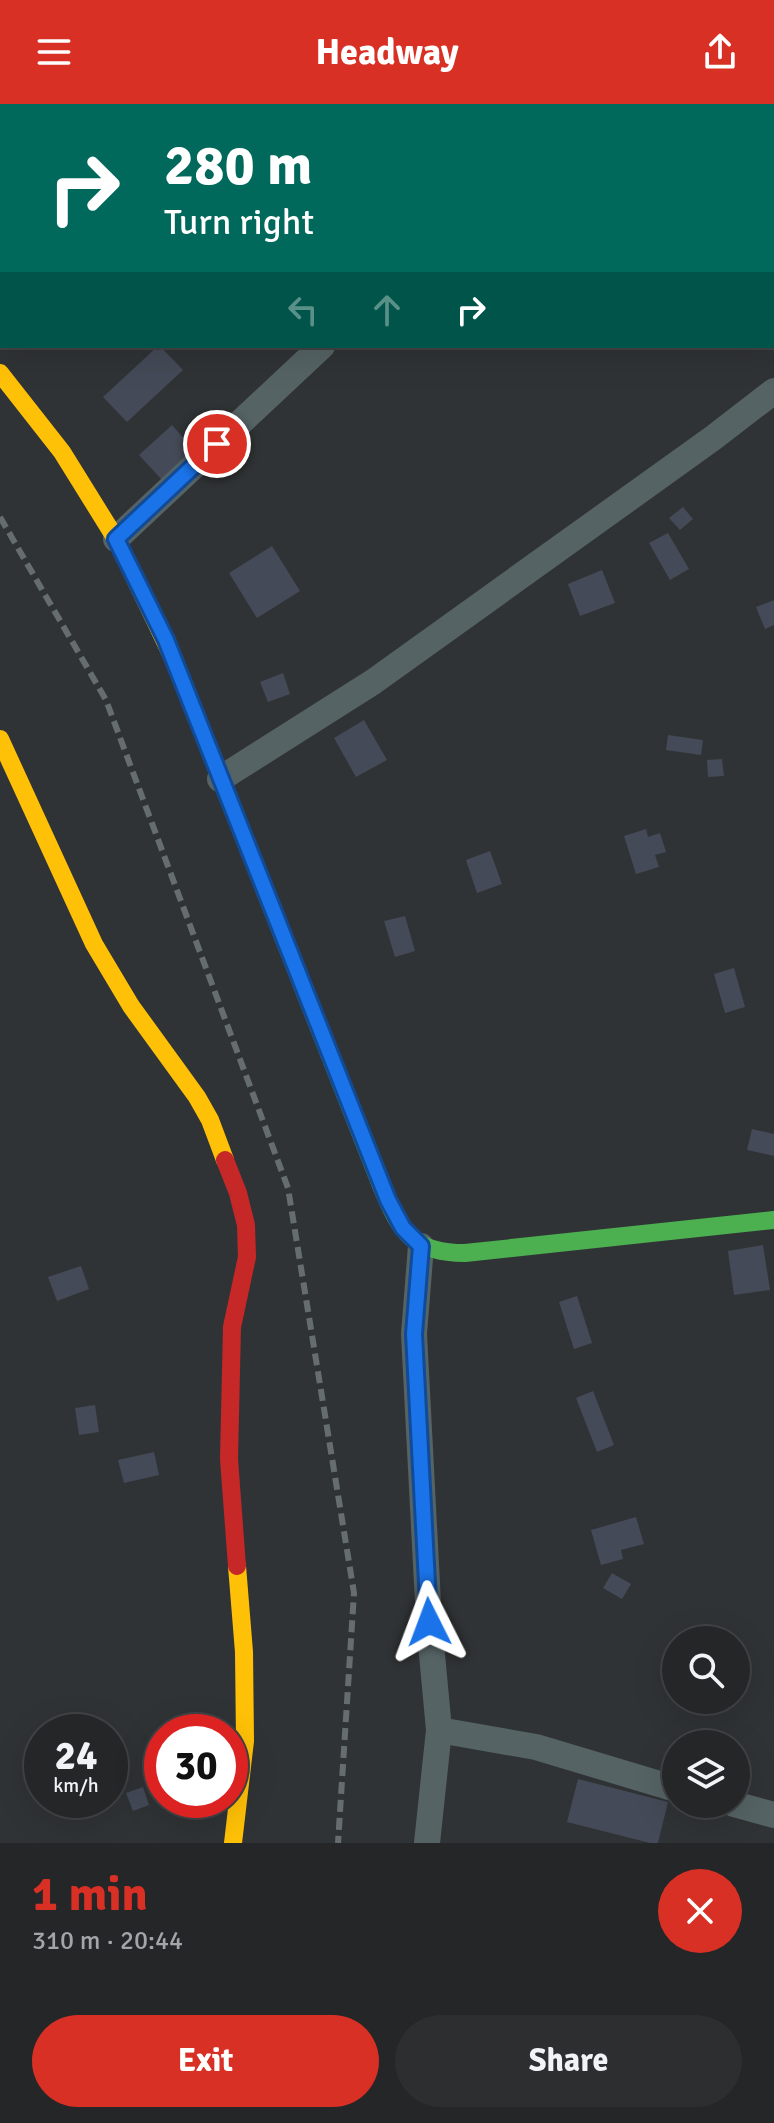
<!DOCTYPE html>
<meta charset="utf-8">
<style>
body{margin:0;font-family:Signika,sans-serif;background:#2c2e30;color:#f1f3f6;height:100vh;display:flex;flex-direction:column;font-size:30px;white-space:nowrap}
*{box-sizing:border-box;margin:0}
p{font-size:26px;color:#a3a5a8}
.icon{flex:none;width:44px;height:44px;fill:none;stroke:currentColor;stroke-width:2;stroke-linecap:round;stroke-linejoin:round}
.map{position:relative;height:1739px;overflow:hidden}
.drawer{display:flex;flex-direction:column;background:#242628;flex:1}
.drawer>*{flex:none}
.top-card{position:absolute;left:0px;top:0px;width:774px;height:244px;box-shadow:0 8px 32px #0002,0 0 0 2px #414345;background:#00695c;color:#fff;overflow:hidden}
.buttons{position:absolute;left:662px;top:1522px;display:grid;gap:16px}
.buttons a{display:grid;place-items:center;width:88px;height:88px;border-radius:50%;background:#242628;box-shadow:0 8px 32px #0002,0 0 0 2px #414345;font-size:40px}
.speed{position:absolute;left:24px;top:1610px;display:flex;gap:16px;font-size:40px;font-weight:700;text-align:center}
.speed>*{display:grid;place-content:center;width:104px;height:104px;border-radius:50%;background:#242628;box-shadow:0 8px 32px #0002,0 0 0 2px #414345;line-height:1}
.speed small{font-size:20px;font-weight:400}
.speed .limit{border:12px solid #d22;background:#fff;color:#111}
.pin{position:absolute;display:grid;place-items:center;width:68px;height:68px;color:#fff;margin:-34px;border:4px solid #fff;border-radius:50%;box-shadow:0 2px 8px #0007}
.me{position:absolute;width:88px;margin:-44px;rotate:357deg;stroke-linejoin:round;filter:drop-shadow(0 0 6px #0008)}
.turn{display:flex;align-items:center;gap:28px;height:168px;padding:0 32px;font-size:36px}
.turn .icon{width:104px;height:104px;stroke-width:2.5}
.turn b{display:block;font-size:56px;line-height:68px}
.lanes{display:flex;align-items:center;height:76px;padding:0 32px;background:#0003;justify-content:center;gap:40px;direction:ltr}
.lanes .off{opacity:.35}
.round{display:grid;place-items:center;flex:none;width:84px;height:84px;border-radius:42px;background:#2c2e30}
.headline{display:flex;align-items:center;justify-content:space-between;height:136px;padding:0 32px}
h1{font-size:48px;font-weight:700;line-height:60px;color:#d93025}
.button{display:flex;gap:16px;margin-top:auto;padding:16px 32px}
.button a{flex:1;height:92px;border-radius:48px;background:#d93025;color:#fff;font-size:32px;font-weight:700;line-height:92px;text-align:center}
.button a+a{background:#2c2e30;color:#f1f3f6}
header{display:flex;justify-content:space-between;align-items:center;height:104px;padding:0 32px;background:#d93025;color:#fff;font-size:36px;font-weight:700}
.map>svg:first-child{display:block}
.building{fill:#444a57}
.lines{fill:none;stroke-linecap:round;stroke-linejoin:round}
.street{stroke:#566365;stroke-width:26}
.fast{stroke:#4caf50;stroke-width:18}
.slow{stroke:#ffc107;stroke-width:18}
.jam{stroke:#c62828;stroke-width:18}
.rail{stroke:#666d6f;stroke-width:6;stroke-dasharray:12 6;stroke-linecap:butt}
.route-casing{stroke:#114b97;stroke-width:20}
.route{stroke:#1a73e8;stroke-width:14}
</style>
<header><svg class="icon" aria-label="menu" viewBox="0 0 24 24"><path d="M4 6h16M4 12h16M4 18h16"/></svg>Headway<svg class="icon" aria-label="share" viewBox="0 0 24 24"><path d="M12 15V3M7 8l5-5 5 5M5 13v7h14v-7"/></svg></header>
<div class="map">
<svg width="774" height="1739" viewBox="0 0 774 1739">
<rect width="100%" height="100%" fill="#303335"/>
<path class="building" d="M 158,242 L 160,242 L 183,266 L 127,318 L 103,293 Z
M 172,321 L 194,346 L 162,376 L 139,351 Z
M 683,403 L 693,415 L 680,426 L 669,414 Z
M 668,429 L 689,465 L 670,476 L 649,439 Z
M 272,442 L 300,487 L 257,514 L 229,469 Z
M 602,466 L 615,499 L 580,512 L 568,480 Z
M 774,496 L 774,521 L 765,525 L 756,503 Z
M 283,569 L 290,590 L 268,598 L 260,578 Z
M 364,616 L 387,656 L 356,673 L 334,634 Z
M 668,631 L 703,636 L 701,651 L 666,646 Z
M 722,655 L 724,672 L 708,673 L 707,656 Z
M 646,725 L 648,733 L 660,729 L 666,748 L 655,751 L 659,763 L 636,770 L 624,732 Z
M 490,747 L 502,780 L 477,789 L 466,756 Z
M 405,812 L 415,847 L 395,853 L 384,817 Z
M 734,864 L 745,903 L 725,909 L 714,870 Z
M 752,1025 L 774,1030 L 774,1052 L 747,1046 Z
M 763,1141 L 770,1186 L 734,1191 L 728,1147 Z
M 81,1162 L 89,1185 L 57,1197 L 48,1173 Z
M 577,1192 L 592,1239 L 574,1245 L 559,1198 Z
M 593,1287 L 614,1341 L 597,1348 L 576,1294 Z
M 95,1301 L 99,1328 L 79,1331 L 75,1304 Z
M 154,1348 L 159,1371 L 124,1379 L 118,1356 Z
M 636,1413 L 644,1440 L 621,1446 L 623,1455 L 601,1461 L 591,1426 Z
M 612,1469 L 631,1480 L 622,1495 L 603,1484 Z
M 578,1675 L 668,1698 L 658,1739 L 650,1739 L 567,1718 Z
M 143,1683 L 149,1701 L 133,1707 L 126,1689 Z"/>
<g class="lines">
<path class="street" d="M 180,2 L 183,0
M 565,2 L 567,0
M 0,194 L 2,192
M 116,435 L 322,242
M 220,675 L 373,578 L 713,334 L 774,287
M 421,1142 L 414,1230 L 429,1518 L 439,1626 L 427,1739
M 439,1626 L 536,1643 L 676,1685
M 734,1700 L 774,1711"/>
<path class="fast" d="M 173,554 L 382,1084 C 401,1129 413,1149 465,1149 L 774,1116"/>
<path class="slow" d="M 0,269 L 62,348 L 116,435 L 173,554
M 0,635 L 94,840 L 131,902 L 197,993 L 210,1016 L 225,1056
M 233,1739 L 245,1637 L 244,1548 L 237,1462"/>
<path class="jam" d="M 225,1056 L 238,1089 L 246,1121 L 247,1153 L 232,1223 L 229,1355 L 237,1462"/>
<path class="rail" d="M 0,413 L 106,596 L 288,1084 L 354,1489 L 338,1739"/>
</g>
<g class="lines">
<g class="route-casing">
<path id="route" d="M 217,340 L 116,435 L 166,536 L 388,1096 L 403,1124 L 421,1142 L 414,1230 L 429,1518"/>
</g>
<use href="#route" class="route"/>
</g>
</svg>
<div class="buttons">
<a><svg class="icon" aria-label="search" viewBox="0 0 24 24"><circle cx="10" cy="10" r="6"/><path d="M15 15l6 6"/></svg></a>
<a><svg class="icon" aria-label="layers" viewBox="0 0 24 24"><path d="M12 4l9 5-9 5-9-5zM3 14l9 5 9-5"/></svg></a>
</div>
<div class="speed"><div>24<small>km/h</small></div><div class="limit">30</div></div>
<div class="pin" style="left:217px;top:340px;background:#d93025"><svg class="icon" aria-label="arrive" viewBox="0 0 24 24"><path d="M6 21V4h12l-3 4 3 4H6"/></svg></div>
<svg class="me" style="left:429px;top:1518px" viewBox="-20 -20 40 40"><path d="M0-17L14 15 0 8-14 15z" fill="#1a73e8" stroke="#fff" stroke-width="4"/></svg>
<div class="top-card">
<div class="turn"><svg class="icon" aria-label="right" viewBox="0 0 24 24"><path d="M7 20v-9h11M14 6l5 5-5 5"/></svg><div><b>280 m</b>Turn right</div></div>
<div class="lanes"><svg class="icon off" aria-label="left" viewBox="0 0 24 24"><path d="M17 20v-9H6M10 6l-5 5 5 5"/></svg><svg class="icon off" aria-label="ahead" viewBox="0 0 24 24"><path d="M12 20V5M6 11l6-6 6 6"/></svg><svg class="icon" aria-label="right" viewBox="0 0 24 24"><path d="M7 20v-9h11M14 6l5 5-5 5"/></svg></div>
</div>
</div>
<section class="drawer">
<div class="headline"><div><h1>1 min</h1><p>310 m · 20:44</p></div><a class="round" style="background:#d93025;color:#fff"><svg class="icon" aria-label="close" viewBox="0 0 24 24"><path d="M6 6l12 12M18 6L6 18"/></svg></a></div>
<div class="button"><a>Exit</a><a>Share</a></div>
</section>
